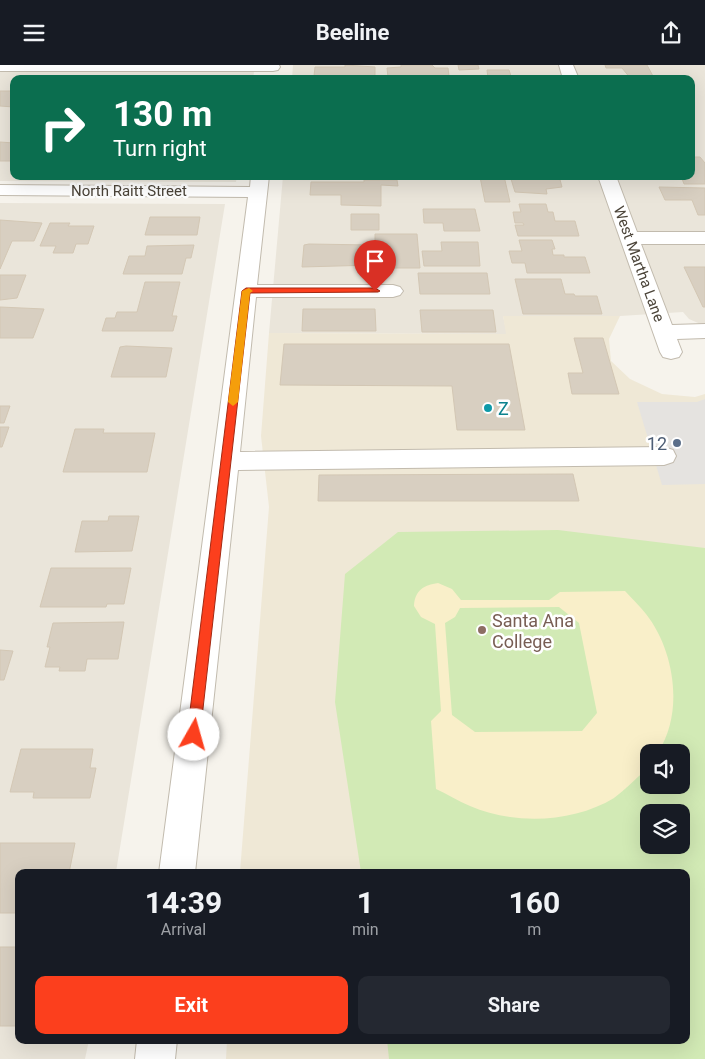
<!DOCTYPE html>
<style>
body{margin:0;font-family:Roboto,sans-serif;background:#242831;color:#f1f3f6;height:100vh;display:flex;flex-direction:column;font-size:19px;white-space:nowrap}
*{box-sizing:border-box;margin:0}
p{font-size:16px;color:#9ea1a6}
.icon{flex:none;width:28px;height:28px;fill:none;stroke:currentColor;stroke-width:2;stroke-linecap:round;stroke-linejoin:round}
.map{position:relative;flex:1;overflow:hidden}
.sheet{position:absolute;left:15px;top:804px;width:675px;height:175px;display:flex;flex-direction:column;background:#171b24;border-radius:10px;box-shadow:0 5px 20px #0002}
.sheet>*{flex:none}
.hud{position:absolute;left:10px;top:10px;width:685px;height:105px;border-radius:10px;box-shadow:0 5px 20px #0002;background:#0b6e4f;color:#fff;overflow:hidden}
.controls{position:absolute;left:640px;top:679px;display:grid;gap:10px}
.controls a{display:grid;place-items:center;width:50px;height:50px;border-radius:10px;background:#171b24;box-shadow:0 5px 20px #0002;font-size:25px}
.pin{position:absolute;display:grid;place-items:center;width:42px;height:42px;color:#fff;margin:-51px -21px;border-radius:50% 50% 50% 0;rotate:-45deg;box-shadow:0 0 5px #0007}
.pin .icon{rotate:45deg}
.me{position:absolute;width:55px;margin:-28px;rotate:7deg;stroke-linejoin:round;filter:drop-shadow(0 0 4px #0008)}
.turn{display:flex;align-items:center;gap:18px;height:105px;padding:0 20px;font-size:22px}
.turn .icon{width:65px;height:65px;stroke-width:2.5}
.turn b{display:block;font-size:35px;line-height:42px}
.eta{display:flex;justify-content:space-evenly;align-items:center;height:85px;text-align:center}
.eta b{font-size:30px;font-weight:700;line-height:35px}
.button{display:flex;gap:10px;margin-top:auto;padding:10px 20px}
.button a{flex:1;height:58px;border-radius:10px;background:#fc3f1d;color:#fff;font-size:20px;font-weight:700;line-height:58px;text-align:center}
.button a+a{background:#242831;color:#f1f3f6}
header{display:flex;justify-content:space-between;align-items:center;height:65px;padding:0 20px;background:#171b24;font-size:22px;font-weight:700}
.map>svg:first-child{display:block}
.residential{fill:#eae5da}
.education{fill:#efe8d6;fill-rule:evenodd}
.green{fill:#d2eab5;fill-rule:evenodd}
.sand{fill:#f9efc9;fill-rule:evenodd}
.parking{fill:#e5e3e0}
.building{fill:#d8cfc1;stroke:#d3c7b4}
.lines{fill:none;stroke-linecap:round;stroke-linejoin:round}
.minor-casing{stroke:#c2bbae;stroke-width:2}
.minor{fill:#fff;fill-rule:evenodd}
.route{fill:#fc3f1d;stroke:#a42913}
.slow{fill:#f59e0b}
.culture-dot{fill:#0f9aa8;stroke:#fff;stroke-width:2}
.service-dot{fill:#5c6f8a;stroke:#fff;stroke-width:2}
.education-dot{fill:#8d6e63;stroke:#fff;stroke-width:2}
.labels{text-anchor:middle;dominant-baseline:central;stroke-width:5;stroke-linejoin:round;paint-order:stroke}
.far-street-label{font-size:15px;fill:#4b4439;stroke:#fff}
.culture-label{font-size:18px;fill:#0d838f;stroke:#fff;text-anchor:start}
.service-label{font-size:18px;fill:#4e5e75;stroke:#fff;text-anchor:end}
.education-label{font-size:18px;fill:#785e54;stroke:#fff;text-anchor:start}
</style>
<header><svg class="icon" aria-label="menu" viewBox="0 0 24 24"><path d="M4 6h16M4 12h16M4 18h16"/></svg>Beeline<svg class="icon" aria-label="share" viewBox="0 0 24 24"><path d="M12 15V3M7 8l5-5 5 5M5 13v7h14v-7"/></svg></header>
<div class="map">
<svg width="705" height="994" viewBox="0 0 705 994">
<rect width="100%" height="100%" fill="#f6f3ec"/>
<path class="residential" d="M 0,0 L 255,0 L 253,14 L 14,14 L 14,111 L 237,111 L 236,117 L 0,116 Z
M 293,0 L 705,0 L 705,261 L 689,254 L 683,247 L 620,251 L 503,251 L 507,269 L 269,268 L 283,111 L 691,111 L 691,14 L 292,14 Z
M 0,138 L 225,139 L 116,807 L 19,808 L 19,975 L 89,975 L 85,994 L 0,994 Z"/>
<path class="education" d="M 503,251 L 620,251 L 609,274 L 611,296 L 630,314 L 662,329 L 695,332 L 705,329 L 705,994 L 226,994 L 227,975 L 686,975 L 686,808 L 240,807 L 269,442 L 261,371 L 269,268 L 506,269 ZM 649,688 L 681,688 L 681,720 L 649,720 ZM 649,748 L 681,748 L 681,780 L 649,780 Z"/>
<path class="green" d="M 558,465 L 705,483 L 705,994 L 389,994 L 387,975 L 686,975 L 686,808 L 361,807 L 335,637 L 345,509 L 398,467 ZM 649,688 L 681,688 L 681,720 L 649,720 ZM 649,748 L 681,748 L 681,780 L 649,780 Z"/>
<path class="sand" d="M 438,518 L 452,524 L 461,535 L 549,535 L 560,527 L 625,526 C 632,534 640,541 646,549 C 675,586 684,648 658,687 L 649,688 L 649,701 L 646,705 C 635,714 625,725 614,733 C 573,758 514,760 470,741 C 458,736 447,729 436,724 L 431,656 L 441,646 L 435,559 L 421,552 L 414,541 C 415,525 424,520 438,518 ZM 559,542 L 579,558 L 597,648 L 582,666 L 475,667 L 452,650 L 445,558 L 455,552 L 460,543 Z"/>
<path class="parking" d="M 705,334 L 705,419 L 662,420 L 637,337 L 697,337 Z"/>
<path class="building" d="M 345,0 L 375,2 L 375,11 L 322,12 L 314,11 L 315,2 L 345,2 Z
M 401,0 L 432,0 L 435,3 L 448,3 L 449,11 L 442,13 L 388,12 L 387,3 L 401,2 Z
M 458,0 L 478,0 L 479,4 L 459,5 Z
M 605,0 L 647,0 L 654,13 L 631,14 L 622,3 L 606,3 Z
M 487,5 L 509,5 L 511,11 L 515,11 L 516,14 L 478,14 L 488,13 Z
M 14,22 L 14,42 L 0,41 L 0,26 L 11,26 Z
M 0,77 L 14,78 L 14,91 L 12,96 L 0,96 Z
M 691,92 L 700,92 L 705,98 L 705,119 L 684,119 L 681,111 L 691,111 Z
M 407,111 L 468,111 L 469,114 L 408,114 Z
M 504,111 L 510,137 L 485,137 L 480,112 Z
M 519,111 L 559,111 L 562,122 L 546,124 L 547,129 L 515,127 L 511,114 L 520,114 Z
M 364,115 L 397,115 L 398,121 L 381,120 L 381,141 L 341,140 L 341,130 L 310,130 L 311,117 L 364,117 Z
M 659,122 L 705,123 L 705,150 L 698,150 L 692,135 L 665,135 Z
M 519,139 L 546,139 L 548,147 L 553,147 L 555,156 L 575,156 L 579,171 L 518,171 L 515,160 L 524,160 L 523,158 L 515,158 L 513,147 L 521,147 Z
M 423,144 L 475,144 L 480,166 L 444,166 L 443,158 L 424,158 Z
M 351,149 L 379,149 L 379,165 L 351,165 Z
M 150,152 L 200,152 L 197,170 L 145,170 Z
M 0,155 L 42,158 L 34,176 L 12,176 L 0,204 Z
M 50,158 L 70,158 L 68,161 L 94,161 L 88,179 L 76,179 L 73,188 L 53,188 L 56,181 L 40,181 Z
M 375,169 L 417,169 L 420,203 L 393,203 L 392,199 L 375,198 Z
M 519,175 L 552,175 L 555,184 L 552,184 L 553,190 L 564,190 L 564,192 L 585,192 L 590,208 L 527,208 L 525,198 L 512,198 L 509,186 L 522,186 Z
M 441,177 L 478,177 L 480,201 L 424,201 L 422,186 L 442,186 Z
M 309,179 L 372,180 L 373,200 L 302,202 L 304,180 Z
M 194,180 L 191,193 L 186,193 L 182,209 L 123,209 L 129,191 L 145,191 L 147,181 Z
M 684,202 L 705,202 L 705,242 L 703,242 Z
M 418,208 L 487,208 L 490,229 L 420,229 Z
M 0,210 L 26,210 L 17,233 L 0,235 Z
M 515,214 L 561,214 L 565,229 L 574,229 L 575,231 L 597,231 L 602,249 L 523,249 Z
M 145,217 L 180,217 L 172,251 L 177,251 L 173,266 L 102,266 L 106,253 L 115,253 L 117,247 L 137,247 Z
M 0,242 L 44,244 L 33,273 L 0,273 Z
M 303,244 L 375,244 L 376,266 L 302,266 Z
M 420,245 L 493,245 L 496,267 L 422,267 Z
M 574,273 L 603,273 L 619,329 L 572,329 L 568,308 L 583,308 Z
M 284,279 L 509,279 L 525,365 L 457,365 L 452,321 L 280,320 Z
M 126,281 L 172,283 L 166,312 L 111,312 L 120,282 Z
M 0,341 L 10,341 L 4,358 L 0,358 Z
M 0,362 L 9,362 L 2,382 L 0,382 Z
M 75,364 L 104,364 L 103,368 L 155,368 L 147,407 L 63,407 Z
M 573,409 L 579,436 L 318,436 L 319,410 Z
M 109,451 L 139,451 L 132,486 L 75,487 L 82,456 L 108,456 Z
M 51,503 L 131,503 L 124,539 L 107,539 L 106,542 L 40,542 Z
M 124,557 L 118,594 L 87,594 L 85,606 L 59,606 L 60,602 L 45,602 L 50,582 L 47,582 L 53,558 Z
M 0,585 L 13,586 L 4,615 L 0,615 Z
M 21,684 L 93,684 L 90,703 L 96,703 L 90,733 L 33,733 L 34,727 L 10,727 Z
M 0,778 L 75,778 L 69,808 L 19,808 L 19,848 L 0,848 Z
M 0,882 L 19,882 L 19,951 L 16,961 L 0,961 Z"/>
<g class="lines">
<g class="minor-casing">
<path id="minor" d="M 0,0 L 279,0 L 280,2 L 278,5 L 273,6 L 0,6 Z
M 559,0 L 573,0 L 579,14 L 563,14 Z
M 251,111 L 269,111 L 257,220 L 393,220 L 400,222 L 403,226 L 400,230 L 393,232 L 256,232 L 240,387 L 664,382 L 673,385 L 676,391 L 673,397 L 664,400 L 238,405 L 195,808 L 159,808 L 248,132 L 0,130 L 0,120 L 250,122 Z
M 598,111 L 616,111 L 637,167 L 705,167 L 705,179 L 641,179 L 672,260 L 705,259 L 705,273 L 677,274 L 682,287 L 679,292 L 671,294 L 663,292 L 660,287 Z
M 137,975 L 177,975 L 175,994 L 135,994 Z"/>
</g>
<use href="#minor" class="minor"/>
</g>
<path class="route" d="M 375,223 L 380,226 L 378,227 L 250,228 L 200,670 L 198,675 L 194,676 L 189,675 L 187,670 L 242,226 L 246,223 Z"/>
<path class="slow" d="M 249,223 L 253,226 L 250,228 L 238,337 L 233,341 L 228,337 L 242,226 Z"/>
<circle class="culture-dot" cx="488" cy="343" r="5"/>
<circle class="service-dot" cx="677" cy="378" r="5"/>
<circle class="education-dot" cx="482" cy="565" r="5"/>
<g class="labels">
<g class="far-street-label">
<text x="129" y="126">North Raitt Street</text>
<text transform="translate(639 199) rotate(70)">West Martha Lane</text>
</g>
<g class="culture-label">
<text x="498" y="343">Z</text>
</g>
<g class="service-label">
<text x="667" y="378">12</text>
</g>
<g class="education-label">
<text x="492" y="555">Santa Ana<tspan x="492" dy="21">College</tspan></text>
</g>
</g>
</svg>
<div class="controls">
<a><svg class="icon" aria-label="sound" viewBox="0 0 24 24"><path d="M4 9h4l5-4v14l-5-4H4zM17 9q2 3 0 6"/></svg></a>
<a><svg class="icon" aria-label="layers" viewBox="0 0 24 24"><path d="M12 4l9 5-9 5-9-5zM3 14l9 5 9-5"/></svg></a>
</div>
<div class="pin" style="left:375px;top:226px;background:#d93025"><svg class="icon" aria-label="arrive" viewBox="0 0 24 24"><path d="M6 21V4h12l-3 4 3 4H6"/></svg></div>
<svg class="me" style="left:194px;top:670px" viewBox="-20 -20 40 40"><circle r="19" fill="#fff"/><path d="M0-13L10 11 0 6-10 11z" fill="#fc3f1d"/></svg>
<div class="hud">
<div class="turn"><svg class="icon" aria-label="right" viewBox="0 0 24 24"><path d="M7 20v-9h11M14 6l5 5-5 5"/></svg><div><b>130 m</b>Turn right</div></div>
</div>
<section class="sheet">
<div class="eta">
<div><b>14:39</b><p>Arrival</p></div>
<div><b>1</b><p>min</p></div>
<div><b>160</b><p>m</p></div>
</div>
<div class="button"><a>Exit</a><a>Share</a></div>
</section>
</div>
